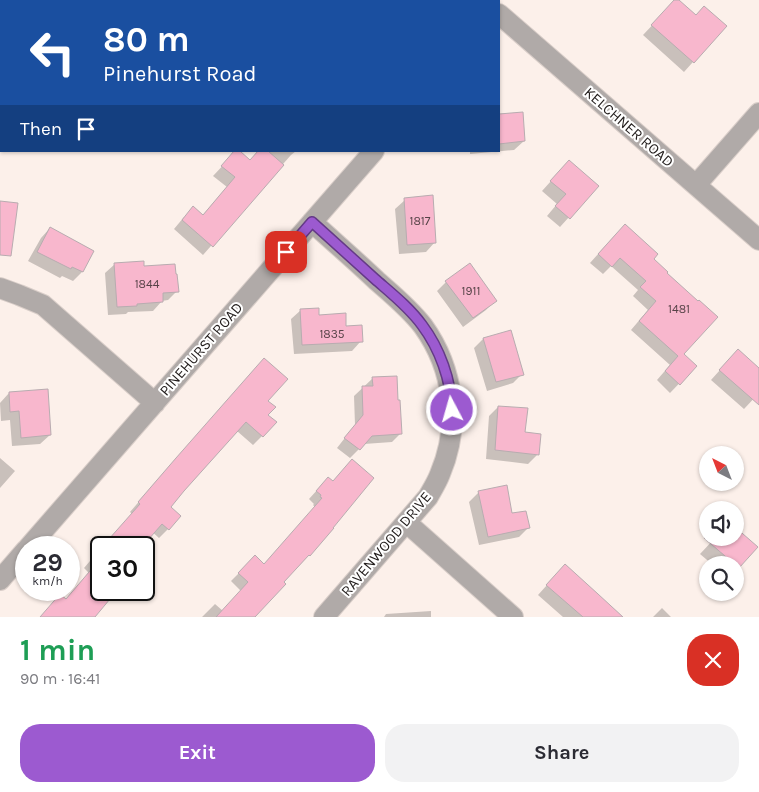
<!DOCTYPE html>
<meta charset="utf-8">
<style>
body{margin:0;font-family:Karla,sans-serif;background:#f2f2f3;color:#2b2b33;height:100vh;display:flex;flex-direction:column;font-size:19px;white-space:nowrap}
*{box-sizing:border-box;margin:0}
p{font-size:16px;color:#7c7c81}
.icon{flex:none;width:28px;height:28px;fill:none;stroke:currentColor;stroke-width:2;stroke-linecap:round;stroke-linejoin:round}
.map{position:relative;height:617px;overflow:hidden}
.sheet{display:flex;flex-direction:column;background:#fff;flex:1}
.sheet>*{flex:none}
.banner{position:absolute;left:0px;top:0px;width:500px;height:152px;box-shadow:0 1px 4px #0004;background:#1a4fa0;color:#fff;overflow:hidden}
.needle{width:32px;rotate:318deg}
.tools{position:absolute;left:699px;top:446px;display:grid;gap:10px}
.tools a{display:grid;place-items:center;width:45px;height:45px;border-radius:50%;background:#fff;box-shadow:0 1px 4px #0004;font-size:25px}
.speed{position:absolute;left:15px;top:536px;display:flex;gap:10px;font-size:25px;font-weight:700;text-align:center}
.speed>*{display:grid;place-content:center;width:65px;height:65px;border-radius:50%;background:#fff;box-shadow:0 1px 4px #0004;line-height:1}
.speed small{font-size:12px;font-weight:400}
.speed .limit{border:2px solid #111;border-radius:8px;background:#fff;color:#111}
.pin{position:absolute;display:grid;place-items:center;width:42px;height:42px;color:#fff;margin:-21px;border-radius:10px;box-shadow:0 2px 8px #0006}
.me{position:absolute;width:55px;margin:-28px;rotate:354deg;stroke-linejoin:round;filter:drop-shadow(0 0 4px #0008)}
.turn{display:flex;align-items:center;gap:18px;height:105px;padding:0 20px;font-size:22px}
.turn .icon{width:65px;height:65px;stroke-width:2.5}
.turn b{display:block;font-size:35px;line-height:42px}
.then{display:flex;align-items:center;height:48px;padding:0 20px;background:#0003;gap:10px;font-size:19px}
.round{display:grid;place-items:center;flex:none;width:52px;height:52px;border-radius:20px;background:#f2f2f3}
.overview{display:flex;align-items:center;justify-content:space-between;height:85px;padding:0 20px}
h1{font-size:30px;font-weight:700;line-height:38px;color:#1e9e55}
.button{display:flex;gap:10px;margin-top:auto;padding:10px 20px}
.button a{flex:1;height:58px;border-radius:20px;background:#9c5ad0;color:#fff;font-size:20px;font-weight:700;line-height:58px;text-align:center}
.button a+a{background:#f2f2f3;color:#2b2b33}
.map>svg:first-child{display:block}
.shadow{fill:#0003}
.building{fill:#f8b7cd;stroke:#b8acb0}
.lines{fill:none;stroke-linecap:round;stroke-linejoin:round}
.minor-casing{stroke:#d9cec9;stroke-width:22}
.minor{stroke:#b0aaa8;stroke-width:20}
.route-casing{stroke:#653a87;stroke-width:12}
.route{stroke:#9c5ad0;stroke-width:9}
.labels{text-anchor:middle;dominant-baseline:central;stroke-width:4;stroke-linejoin:round;paint-order:stroke}
.number-label{font-size:12px;fill:#564247}
.street-label{font-size:15px;fill:#201b1a;stroke:#fff}
</style>
<div class="map">
<svg width="759" height="617" viewBox="0 0 759 617">
<rect width="100%" height="100%" fill="#fcf0ea"/>
<path class="shadow" d="M 676,0 L 677,0 L 695,16 L 725,26 L 684,72 L 643,35 Z
M 521,113 L 524,141 L 514,150 L 470,154 L 470,151 L 499,151 L 499,115 Z
M 259,151 L 296,151 L 291,155 L 203,255 L 174,229 L 184,217 L 202,216 L 227,187 L 213,176 L 228,160 L 250,161 Z
M 560,171 L 597,186 L 560,227 L 547,216 L 557,204 L 542,191 Z
M 405,200 L 435,242 L 426,252 L 399,254 L 395,209 Z
M 50,228 L 93,251 L 82,272 L 73,281 L 62,276 L 60,278 L 28,261 L 41,238 Z
M 616,234 L 652,259 L 666,273 L 682,354 L 696,366 L 670,393 L 657,380 L 670,365 L 631,330 L 648,310 L 633,296 L 638,290 L 611,266 L 603,274 L 590,263 Z
M 115,264 L 177,291 L 168,300 L 162,301 L 153,311 L 128,312 L 126,314 L 108,315 L 105,273 Z
M 446,282 L 495,300 L 486,310 L 463,327 L 437,291 Z
M 301,310 L 345,327 L 361,341 L 352,351 L 294,354 L 291,319 Z
M 510,331 L 522,374 L 513,383 L 487,391 L 474,348 L 483,339 Z
M 729,360 L 759,369 L 759,393 L 744,409 L 711,380 Z
M 373,378 L 400,434 L 392,442 L 364,444 L 350,458 L 337,448 L 355,425 L 354,396 Z
M 9,393 L 50,435 L 40,444 L 12,446 L 10,420 L 1,421 L 0,403 Z
M 266,401 L 267,415 L 262,436 L 253,445 L 237,431 L 169,507 L 168,529 L 159,538 L 130,512 L 167,469 Z
M 498,407 L 524,433 L 540,435 L 537,455 L 528,464 L 486,459 L 489,416 Z
M 0,458 L 15,471 L 0,488 Z
M 328,478 L 309,555 L 282,582 L 253,617 L 202,617 L 215,604 L 223,611 L 241,591 L 231,581 L 247,565 L 264,565 L 315,507 L 313,505 L 314,504 L 309,499 Z
M 479,492 L 511,515 L 528,528 L 519,537 L 479,545 L 469,502 Z
M 735,529 L 756,547 L 735,571 L 735,565 L 713,565 L 700,554 L 715,538 L 735,538 Z
M 101,548 L 101,590 L 117,590 L 93,617 L 40,617 L 65,600 L 89,573 L 84,568 Z
M 556,575 L 621,617 L 563,617 L 538,595 Z
M 662,608 L 671,617 L 653,617 Z
M 431,611 L 431,617 L 384,617 L 386,614 Z"/>
<path class="building" d="M 674,0 L 679,0 L 696,15 L 704,6 L 727,26 L 694,63 L 651,25 Z
M 523,112 L 525,141 L 499,144 L 499,114 Z
M 234,151 L 240,151 L 250,160 L 258,151 L 268,151 L 284,165 L 213,247 L 182,220 L 193,206 L 203,215 L 235,177 L 221,166 Z
M 569,160 L 599,186 L 570,219 L 555,206 L 566,194 L 550,181 Z
M 433,195 L 436,243 L 407,245 L 404,198 Z
M 0,201 L 18,203 L 11,256 L 0,255 Z
M 625,224 L 658,254 L 654,259 L 668,272 L 667,273 L 698,301 L 699,300 L 718,317 L 684,354 L 697,366 L 680,385 L 665,371 L 678,356 L 639,321 L 656,301 L 640,287 L 646,281 L 620,258 L 612,267 L 598,254 Z
M 50,227 L 94,251 L 83,272 L 72,267 L 71,269 L 37,252 Z
M 144,261 L 144,266 L 175,264 L 176,274 L 177,274 L 179,292 L 163,293 L 163,302 L 137,304 L 137,306 L 117,307 L 114,263 Z
M 470,263 L 497,301 L 473,318 L 445,281 Z
M 319,308 L 319,315 L 346,313 L 346,326 L 362,325 L 363,342 L 302,345 L 300,309 Z
M 511,330 L 524,375 L 496,382 L 483,338 Z
M 738,349 L 759,368 L 759,405 L 719,370 Z
M 264,358 L 288,379 L 268,401 L 276,407 L 268,415 L 277,422 L 263,437 L 246,422 L 184,491 L 171,507 L 181,516 L 169,530 L 162,524 L 141,548 L 101,548 L 140,504 L 138,502 L 176,458 Z
M 397,376 L 398,400 L 400,400 L 402,434 L 372,436 L 360,450 L 344,438 L 363,415 L 362,386 L 373,386 L 372,377 Z
M 48,389 L 51,435 L 21,438 L 19,411 L 10,412 L 9,392 Z
M 498,406 L 528,408 L 525,432 L 541,434 L 539,455 L 495,450 Z
M 352,459 L 374,478 L 333,528 L 334,528 L 310,556 L 309,555 L 284,582 L 286,584 L 255,617 L 216,617 L 248,582 L 238,573 L 255,555 L 264,564 L 322,498 L 320,497 L 321,495 L 316,491 L 328,477 L 333,481 Z
M 507,485 L 512,513 L 526,511 L 530,528 L 488,537 L 478,491 Z
M 735,527 L 758,547 L 739,568 L 704,538 L 735,538 Z
M 101,558 L 101,592 L 110,599 L 95,617 L 40,617 L 60,594 L 66,599 Z
M 565,564 L 598,594 L 623,617 L 583,617 L 546,585 Z"/>
<g class="lines">
<g class="minor-casing">
<path id="minor" d="M 482,0 L 483,1
M 499,14 L 759,240
M 696,185 L 759,113
M 312,222 C 334,242 356,261 377,281 C 393,295 410,309 423,326 C 454,369 461,425 440,474 C 437,482 432,490 428,497 L 324,617
M 0,288 L 19,295 L 43,305 L 155,403
M 407,523 L 513,617
M 28,548 L 374,151
M 0,580 L 26,550"/>
</g>
<use href="#minor" class="minor"/>
</g>
<g class="lines">
<g class="route-casing">
<path id="route" d="M 286,252 L 312,222 C 333,241 354,260 375,279 C 391,293 409,307 422,325 C 440,349 451,380 452,410"/>
</g>
<use href="#route" class="route"/>
</g>
<g class="labels">
<g class="number-label">
<text x="420" y="221">1817</text>
<text x="147" y="284">1844</text>
<text x="471" y="291">1911</text>
<text x="679" y="309">1481</text>
<text x="332" y="334">1835</text>
</g>
<g class="street-label">
<text transform="translate(629 127) rotate(41)">KELCHNER ROAD</text>
<text transform="translate(201 349) rotate(-49)">PINEHURST ROAD</text>
<text transform="translate(386 544) rotate(-50)">RAVENWOOD DRIVE</text>
</g>
</g>
</svg>
<div class="tools">
<a><svg class="needle" viewBox="-14 -14 28 28"><path d="M0-13l5 13h-10z" fill="#e53935"/><path d="M0 13l5-13h-10z" fill="#7c7c81"/></svg></a>
<a><svg class="icon" aria-label="sound" viewBox="0 0 24 24"><path d="M4 9h4l5-4v14l-5-4H4zM17 9q2 3 0 6"/></svg></a>
<a><svg class="icon" aria-label="search" viewBox="0 0 24 24"><circle cx="10" cy="10" r="6"/><path d="M15 15l6 6"/></svg></a>
</div>
<div class="speed"><div>29<small>km/h</small></div><div class="limit">30</div></div>
<div class="pin" style="left:286px;top:252px;background:#d93025"><svg class="icon" aria-label="arrive" viewBox="0 0 24 24"><path d="M6 21V4h12l-3 4 3 4H6"/></svg></div>
<svg class="me" style="left:452px;top:410px" viewBox="-20 -20 40 40"><circle r="17" fill="#9c5ad0" stroke="#fff" stroke-width="3"/><path d="M0-11L8 9 0 5-8 9z" fill="#fff"/></svg>
<div class="banner">
<div class="turn"><svg class="icon" aria-label="left" viewBox="0 0 24 24"><path d="M17 20v-9H6M10 6l-5 5 5 5"/></svg><div><b>80 m</b>Pinehurst Road</div></div>
<div class="then">Then<svg class="icon" aria-label="arrive" viewBox="0 0 24 24"><path d="M6 21V4h12l-3 4 3 4H6"/></svg></div>
</div>
</div>
<section class="sheet">
<div class="overview"><div><h1>1 min</h1><p>90 m · 16:41</p></div><a class="round" style="background:#d93025;color:#fff"><svg class="icon" aria-label="close" viewBox="0 0 24 24"><path d="M6 6l12 12M18 6L6 18"/></svg></a></div>
<div class="button"><a>Exit</a><a>Share</a></div>
</section>
